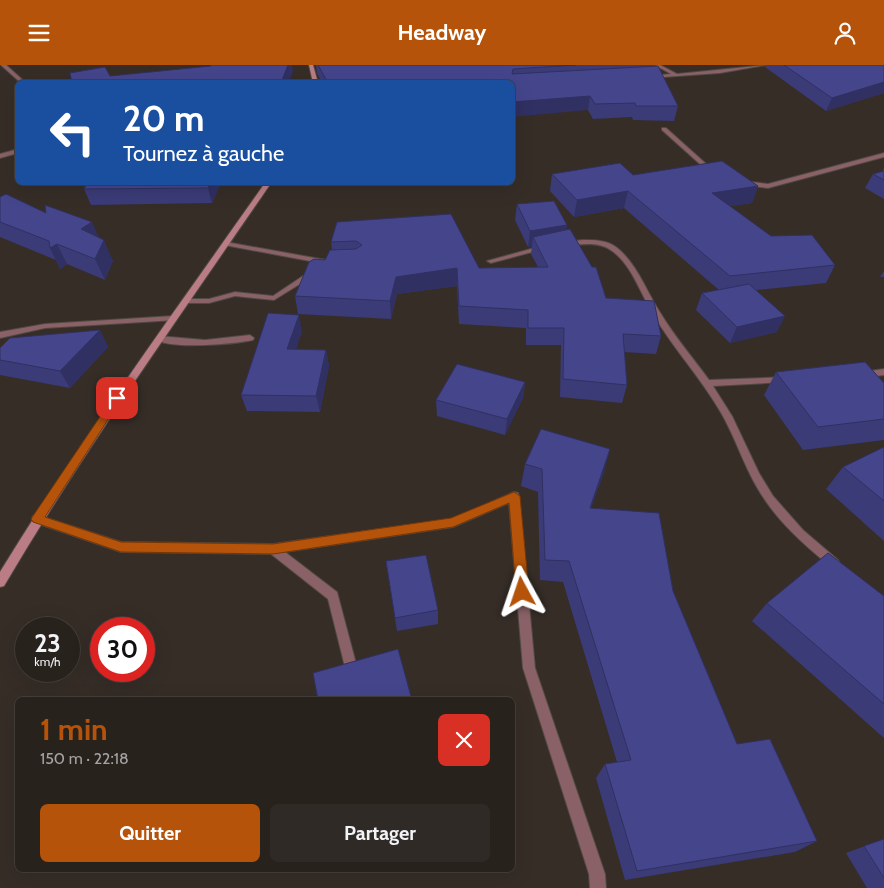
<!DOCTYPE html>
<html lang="fr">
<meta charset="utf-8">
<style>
body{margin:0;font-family:Cabin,sans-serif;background:#302a26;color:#f1f3f6;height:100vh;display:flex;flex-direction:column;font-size:19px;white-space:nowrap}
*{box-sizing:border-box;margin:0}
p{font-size:16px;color:#a5a4a4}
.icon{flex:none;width:28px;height:28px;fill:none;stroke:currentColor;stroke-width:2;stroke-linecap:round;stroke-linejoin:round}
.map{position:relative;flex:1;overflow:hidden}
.drawer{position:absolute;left:15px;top:632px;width:500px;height:175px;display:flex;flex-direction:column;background:#28221d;border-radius:8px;box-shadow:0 5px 20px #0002,0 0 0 1px #443f3b}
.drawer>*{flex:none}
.hud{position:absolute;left:15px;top:15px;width:500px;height:105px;border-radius:8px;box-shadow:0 5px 20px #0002,0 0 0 1px #443f3b;background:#1a4fa0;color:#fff;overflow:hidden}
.speed{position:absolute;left:15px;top:552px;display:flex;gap:10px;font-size:25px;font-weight:700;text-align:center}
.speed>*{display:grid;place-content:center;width:65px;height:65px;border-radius:50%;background:#28221d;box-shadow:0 5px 20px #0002,0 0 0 1px #443f3b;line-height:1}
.speed small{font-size:12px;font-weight:400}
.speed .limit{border:8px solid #d22;background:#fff;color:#111}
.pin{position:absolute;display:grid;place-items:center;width:42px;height:42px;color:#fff;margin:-21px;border-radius:10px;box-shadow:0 2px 8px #0006}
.me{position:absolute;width:55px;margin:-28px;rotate:355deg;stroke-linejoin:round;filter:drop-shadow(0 0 4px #0008)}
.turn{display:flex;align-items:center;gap:18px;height:105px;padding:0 25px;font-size:22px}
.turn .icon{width:65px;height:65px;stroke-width:2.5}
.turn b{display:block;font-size:35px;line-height:42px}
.round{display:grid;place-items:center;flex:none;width:52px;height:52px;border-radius:8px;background:#302a26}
.overview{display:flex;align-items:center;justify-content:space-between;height:85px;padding:0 25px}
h1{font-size:30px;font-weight:700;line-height:38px;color:#b45309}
.primary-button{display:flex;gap:10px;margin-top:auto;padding:10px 25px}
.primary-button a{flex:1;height:58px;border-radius:8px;background:#b45309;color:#fff;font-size:20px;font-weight:700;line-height:58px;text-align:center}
.primary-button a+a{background:#302a26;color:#f1f3f6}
header{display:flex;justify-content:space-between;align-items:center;height:65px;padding:0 25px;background:#b45309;color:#fff;font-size:22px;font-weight:700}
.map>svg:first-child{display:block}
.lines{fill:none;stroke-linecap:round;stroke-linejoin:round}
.minor-casing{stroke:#514943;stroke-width:2}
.secondary-casing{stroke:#514943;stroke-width:2}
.minor{fill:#896166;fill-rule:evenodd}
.secondary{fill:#bb7d85;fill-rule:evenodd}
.wall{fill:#3b3b78}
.shaded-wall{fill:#303062}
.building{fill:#45458c;stroke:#303062}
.route{fill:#b45309;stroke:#753606}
</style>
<header><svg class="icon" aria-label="menu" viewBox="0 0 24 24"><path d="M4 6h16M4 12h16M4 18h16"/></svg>Headway<svg class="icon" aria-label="person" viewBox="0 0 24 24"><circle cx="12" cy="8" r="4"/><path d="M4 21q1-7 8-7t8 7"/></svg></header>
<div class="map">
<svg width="884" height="823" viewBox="0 0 884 823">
<rect width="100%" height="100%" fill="#362d27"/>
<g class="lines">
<g class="minor-casing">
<path id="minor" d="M 1,0 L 6,0 L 26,18 L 21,18 Z
M 655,0 L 660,0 L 677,9 L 766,0 L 720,8 L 649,13 L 651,11 L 671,9 Z
M 316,15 L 318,17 L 305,18 L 305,17 Z
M 662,63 L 666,63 L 714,106 L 714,108 L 710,108 L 662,65 Z
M 18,84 L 18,88 L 0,93 L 0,89 Z
M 884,88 L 884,92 L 768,123 L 744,120 L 741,118 L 744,116 L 768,119 Z
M 583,175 C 594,175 607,175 616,182 C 637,198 647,228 661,249 C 675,272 693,293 709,315 L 788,312 L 789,314 L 785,317 L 713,321 L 732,351 L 759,408 L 773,431 L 803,465 L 838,495 L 840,498 L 838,501 L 834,503 L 830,501 C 803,479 776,455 758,424 C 743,399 735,371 720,346 C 700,312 673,283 653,249 C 640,228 631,197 609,184 C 596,176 578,180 564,181 L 561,179 L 564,177 Z
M 226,177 L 326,195 L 330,197 L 326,199 L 224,180 L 223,179 Z
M 545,180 L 547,181 L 547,183 L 491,198 L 487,196 Z
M 309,207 L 315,207 L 316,209 L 274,235 L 235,231 L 209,238 L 186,238 L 182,236 L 186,234 L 209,234 L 235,227 L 273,231 Z
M 173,251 L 177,253 L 176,255 L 45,263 L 0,273 L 0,267 L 45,259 Z
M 250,270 L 254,273 L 253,275 C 235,279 169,285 155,274 L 159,271 L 205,275 Z
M 884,304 L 884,310 L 862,313 L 858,310 L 862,307 Z
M 514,427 L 518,428 L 519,431 L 535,603 L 605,809 L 606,823 L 590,823 L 589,809 L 523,603 L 509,438 L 453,462 L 285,487 L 337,527 L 358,606 L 356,610 L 352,612 L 348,610 L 346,606 L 328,534 L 271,489 L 121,487 L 33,457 L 32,454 L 33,451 L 37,450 L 121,477 L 273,479 L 452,454 Z"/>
</g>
<g class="secondary-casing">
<path id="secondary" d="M 309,0 L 313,0 L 318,18 L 313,18 Z
M 265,118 L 271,118 C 180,251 86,382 4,521 L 0,522 L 0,507 C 82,373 175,246 265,118 Z"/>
</g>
<use href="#minor" class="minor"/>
<use href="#secondary" class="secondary"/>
</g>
<path class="wall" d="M 316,0 L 654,0 L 678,41 L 674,56 L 633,55 L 632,52 L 593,54 L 588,45 L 512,18 L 322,18 L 317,8 Z
M 766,0 L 884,0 L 884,28 L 826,46 L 765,2 Z
M 884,102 L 884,134 L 865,123 L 873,109 L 882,107 Z
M 552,109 L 633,110 L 758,121 L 752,138 L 730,141 L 771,171 L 835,200 L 826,218 L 756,225 L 777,267 L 730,278 L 696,245 L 702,228 L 719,225 L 624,143 L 574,152 L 550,126 Z
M 221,118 L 212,138 L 91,140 L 84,124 Z
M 0,132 L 99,173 L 113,196 L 105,215 L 67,199 L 60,204 L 56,195 L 0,172 Z
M 517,139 L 567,160 L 566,165 L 606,233 L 661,271 L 656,289 L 624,287 L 627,320 L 622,338 L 560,332 L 561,280 L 526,280 L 526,263 L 459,259 L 457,221 L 397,229 L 391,254 L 298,249 L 295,231 L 325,195 L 332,185 L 331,177 L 337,157 L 479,203 L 538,202 L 531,189 L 532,181 L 528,182 L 515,155 Z
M 884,206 L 884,212 L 880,212 Z
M 100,265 L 108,282 L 70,323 L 0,310 L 0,283 Z
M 302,266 L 296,284 L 326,285 L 329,301 L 320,347 L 247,346 L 241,330 Z
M 776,307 L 884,318 L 884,375 L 803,385 L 764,330 Z
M 525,317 L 523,333 L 505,370 L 437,351 L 436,335 Z
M 884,382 L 884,476 L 826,424 L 843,402 Z
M 525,399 L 604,407 L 591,443 L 673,526 L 737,679 L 817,776 L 795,787 L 625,815 L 596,713 L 605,699 L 617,697 L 563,517 L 540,515 L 538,427 L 521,421 Z
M 386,496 L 438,545 L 438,559 L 397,566 Z
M 884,531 L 884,673 L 752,556 L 767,538 Z
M 884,774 L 884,823 L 867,823 L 846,788 Z"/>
<path class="shaded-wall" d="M 288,0 L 292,0 L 293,7 L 289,18 L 281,18 Z
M 884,17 L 884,28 L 826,46 L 832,33 Z
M 590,31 L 588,45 L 512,52 L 512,37 Z
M 210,118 L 221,118 L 212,138 L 208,123 Z
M 758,121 L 752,138 L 706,145 L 712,128 Z
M 628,126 L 624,143 L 574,152 L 577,135 Z
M 92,157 L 101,177 L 81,164 Z
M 567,160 L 564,176 L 533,172 L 532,181 L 528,182 L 530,166 Z
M 104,175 L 113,196 L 105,215 L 95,194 Z
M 57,179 L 67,199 L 60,204 L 50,183 Z
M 457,203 L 457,221 L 397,229 L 391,254 L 390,236 L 396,212 Z
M 299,250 L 302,266 L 291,301 L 287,284 Z
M 785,251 L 777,267 L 730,278 L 737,262 Z
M 100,265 L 108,282 L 70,323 L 60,306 Z
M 326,285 L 329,301 L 320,347 L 316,331 Z
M 525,317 L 523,333 L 505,370 L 507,354 Z
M 610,384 L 604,407 L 583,465 L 590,443 Z"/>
<path class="building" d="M 210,0 L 288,0 L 281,18 L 72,18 L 70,8 L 105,2 L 110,11 L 211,1 Z
M 318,0 L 576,0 L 513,4 L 512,9 L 658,1 L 678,41 L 636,41 L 635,38 L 595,39 L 590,31 L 512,37 L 512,18 L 328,18 Z
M 784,0 L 884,0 L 884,17 L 832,33 Z
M 722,96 L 758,121 L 712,128 L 771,171 L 812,170 L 835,200 L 730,211 L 628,126 L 577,135 L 552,109 L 620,98 L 633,110 Z
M 884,106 L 884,115 L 873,109 Z
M 87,118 L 210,118 L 208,123 L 84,124 Z
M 6,129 L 46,148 L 45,140 L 92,157 L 81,164 L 104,175 L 95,194 L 57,179 L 50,183 L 49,176 L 0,157 L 0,132 Z
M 554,136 L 567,160 L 530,166 L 517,139 Z
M 451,149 L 479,203 L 548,202 L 533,172 L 570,164 L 592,202 L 596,202 L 606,233 L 654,236 L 661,271 L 623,269 L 627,320 L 563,314 L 564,263 L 528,263 L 528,245 L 459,241 L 457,203 L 396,212 L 390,236 L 295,231 L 309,197 L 314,194 L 325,195 L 330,185 L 356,184 L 362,180 L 356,176 L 331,177 L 337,157 Z
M 749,219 L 785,251 L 737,262 L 702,228 Z
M 268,248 L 299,250 L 287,284 L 326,285 L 316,331 L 241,330 Z
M 100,265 L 60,306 L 0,295 L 0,283 L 10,273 Z
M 865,297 L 884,318 L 884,354 L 818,362 L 776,307 Z
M 457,299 L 525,317 L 507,354 L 436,335 Z
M 541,364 L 610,384 L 590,443 L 659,448 L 673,526 L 737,679 L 770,674 L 817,776 L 637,806 L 605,699 L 631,695 L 569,496 L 545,495 L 542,404 L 525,399 Z
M 884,382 L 884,436 L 843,402 Z
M 828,488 L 884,531 L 884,639 L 767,538 Z
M 426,490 L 438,545 L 395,553 L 386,496 Z
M 398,584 L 412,635 L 318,635 L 313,608 Z
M 884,774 L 884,813 L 864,781 Z"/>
<path class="route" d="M 117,329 L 122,333 L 45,452 L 121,477 L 273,479 L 451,453 L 514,427 L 520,431 L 529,527 L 527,531 L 518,531 L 516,527 L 509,438 L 453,462 L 273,489 L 121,487 L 33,457 L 31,454 L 33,451 L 114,331 Z"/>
</svg>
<div class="speed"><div>23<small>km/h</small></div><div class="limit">30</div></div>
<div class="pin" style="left:117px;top:333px;background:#d93025"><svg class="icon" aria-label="arrive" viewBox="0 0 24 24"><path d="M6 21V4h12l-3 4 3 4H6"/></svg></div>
<svg class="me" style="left:522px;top:527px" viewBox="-20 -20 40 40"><path d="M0-17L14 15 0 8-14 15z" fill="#b45309" stroke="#fff" stroke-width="4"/></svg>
<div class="hud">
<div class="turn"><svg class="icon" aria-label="left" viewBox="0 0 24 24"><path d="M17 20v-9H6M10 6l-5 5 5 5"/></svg><div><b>20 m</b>Tournez à gauche</div></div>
</div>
<section class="drawer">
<div class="overview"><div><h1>1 min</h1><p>150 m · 22:18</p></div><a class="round" style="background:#d93025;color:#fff"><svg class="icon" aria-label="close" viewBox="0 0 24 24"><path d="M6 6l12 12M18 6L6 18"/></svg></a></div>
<div class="primary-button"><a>Quitter</a><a>Partager</a></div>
</section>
</div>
